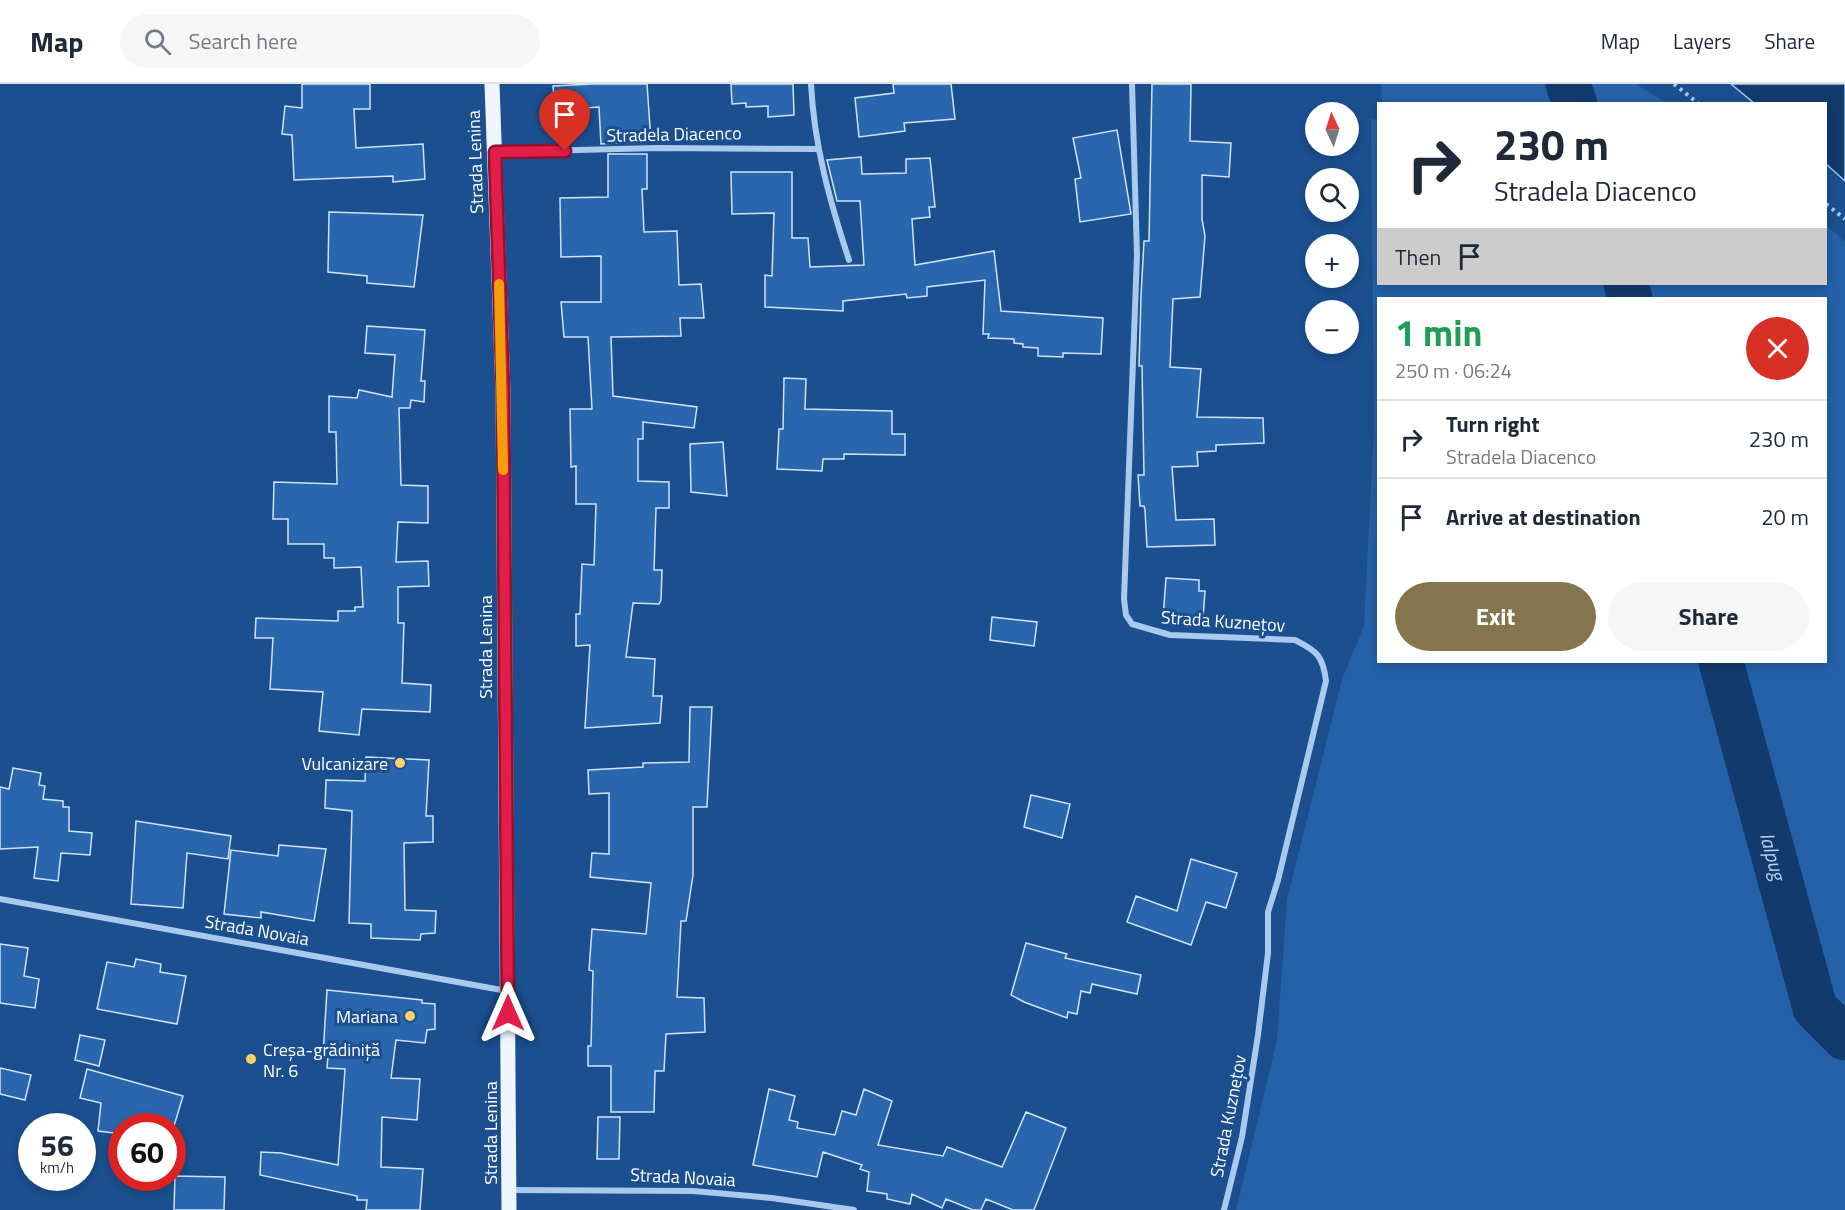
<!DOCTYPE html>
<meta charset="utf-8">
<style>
body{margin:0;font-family:"Titillium Web",sans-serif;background:#f6f6f7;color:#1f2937;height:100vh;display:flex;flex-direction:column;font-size:22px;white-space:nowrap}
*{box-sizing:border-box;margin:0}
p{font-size:20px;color:#747a83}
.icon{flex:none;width:33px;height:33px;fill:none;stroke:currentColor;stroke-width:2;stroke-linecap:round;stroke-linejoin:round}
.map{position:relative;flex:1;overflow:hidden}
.details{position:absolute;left:1377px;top:213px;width:450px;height:366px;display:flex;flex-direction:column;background:#fff;border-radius:0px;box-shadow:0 3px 9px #0003}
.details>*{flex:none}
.guide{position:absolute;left:1377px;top:18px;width:450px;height:183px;border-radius:0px;box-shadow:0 3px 9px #0003;background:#fff;color:#1f2937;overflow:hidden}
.needle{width:39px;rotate:356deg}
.fabs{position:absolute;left:1305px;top:18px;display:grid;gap:12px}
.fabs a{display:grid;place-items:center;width:54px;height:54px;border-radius:50%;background:#fff;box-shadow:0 3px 9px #0003;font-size:30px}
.speed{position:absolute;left:18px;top:1029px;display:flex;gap:12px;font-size:30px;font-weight:700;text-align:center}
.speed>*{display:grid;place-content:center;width:78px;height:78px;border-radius:50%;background:#fff;box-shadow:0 3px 9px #0003;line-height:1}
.speed small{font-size:15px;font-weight:400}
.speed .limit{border:9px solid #d22;background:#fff;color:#111}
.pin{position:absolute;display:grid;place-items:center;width:51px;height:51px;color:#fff;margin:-62px -26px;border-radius:50% 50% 50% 0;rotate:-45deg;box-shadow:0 0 6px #0007}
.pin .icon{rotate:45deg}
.me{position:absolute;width:66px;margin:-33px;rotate:0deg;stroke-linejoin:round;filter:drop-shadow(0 0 4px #0008)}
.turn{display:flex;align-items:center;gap:21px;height:126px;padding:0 18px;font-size:27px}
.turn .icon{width:78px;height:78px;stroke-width:2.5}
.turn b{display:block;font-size:42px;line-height:51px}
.then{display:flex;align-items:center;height:57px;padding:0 18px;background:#0003;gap:12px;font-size:22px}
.round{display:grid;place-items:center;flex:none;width:63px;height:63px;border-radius:32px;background:#f6f6f7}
.head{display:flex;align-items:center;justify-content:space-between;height:102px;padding:0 18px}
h1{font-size:36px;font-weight:700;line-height:45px;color:#1e9e55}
.button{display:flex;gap:12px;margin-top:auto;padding:12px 18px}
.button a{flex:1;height:69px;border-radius:36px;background:#84754c;color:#fff;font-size:24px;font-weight:700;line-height:69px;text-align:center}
.button a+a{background:#f6f6f7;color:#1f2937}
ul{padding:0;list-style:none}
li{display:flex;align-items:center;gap:18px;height:78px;padding:0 18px;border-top:2px solid #e0e1e3}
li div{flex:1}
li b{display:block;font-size:22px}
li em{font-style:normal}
header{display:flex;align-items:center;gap:36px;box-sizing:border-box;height:84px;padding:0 30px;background:#fff;border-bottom:2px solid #e0e1e3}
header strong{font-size:28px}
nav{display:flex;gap:33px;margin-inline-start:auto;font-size:21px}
.search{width:420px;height:54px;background:#f6f6f7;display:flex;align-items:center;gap:15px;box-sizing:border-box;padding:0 21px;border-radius:33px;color:#747a83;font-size:22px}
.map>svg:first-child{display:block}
.green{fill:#2461a8;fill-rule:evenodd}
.water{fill:#123a6d;stroke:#9cc4f0;stroke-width:1.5}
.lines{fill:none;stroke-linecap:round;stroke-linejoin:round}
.river{stroke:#123a6d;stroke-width:45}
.building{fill:#2a66ad;stroke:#cfe3fa;stroke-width:1.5}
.path{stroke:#a9c9ee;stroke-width:4;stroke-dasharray:3 4.5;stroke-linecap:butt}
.minor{stroke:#a9c9ee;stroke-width:6}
.primary{stroke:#f0f6ff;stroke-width:15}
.route-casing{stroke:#92132f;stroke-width:15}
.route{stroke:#e11d48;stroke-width:10}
.slow{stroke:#f59e0b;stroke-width:10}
.poi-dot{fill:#ffd166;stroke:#1b4f8f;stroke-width:2}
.labels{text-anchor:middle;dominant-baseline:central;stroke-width:6;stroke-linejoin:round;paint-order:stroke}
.street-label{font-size:18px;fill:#fff;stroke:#1b4f8f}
.poi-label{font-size:18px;fill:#fff;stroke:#1b4f8f;text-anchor:end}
.water-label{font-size:20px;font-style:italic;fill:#b5d3f5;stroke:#1b4f8f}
</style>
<header>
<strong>Map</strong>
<div class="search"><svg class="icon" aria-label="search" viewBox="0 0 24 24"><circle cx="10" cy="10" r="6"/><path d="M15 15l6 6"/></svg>Search here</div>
<nav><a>Map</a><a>Layers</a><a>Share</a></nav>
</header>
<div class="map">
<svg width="1845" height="1126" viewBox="0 0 1845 1126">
<rect width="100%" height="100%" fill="#1b4f8f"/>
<path class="green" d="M 1381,0 L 1636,0 L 1666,19 L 1382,19 Z
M 1371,35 L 1378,36 L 1378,200 L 1826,200 L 1826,141 L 1845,158 L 1845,1126 L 1236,1126 L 1277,956 L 1287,815 L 1342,595 L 1364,542 L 1374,343 ZM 1378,214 L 1826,214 L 1826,578 L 1378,578 Z"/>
<path class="water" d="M 1731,0 L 1845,0 L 1845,97 L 1826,80 L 1826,20 L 1754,19 Z"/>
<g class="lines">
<g class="river">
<path d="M 1568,0 L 1575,20"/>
<path d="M 1626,200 L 1630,214"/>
<path id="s1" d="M 1721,578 L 1815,924 L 1845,954"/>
</g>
</g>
<path class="building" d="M 302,0 L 370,0 L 370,25 L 354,25 L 356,64 L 423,60 L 425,95 L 393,98 L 393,92 L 294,96 L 292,51 L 282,50 L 285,22 L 302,24 Z
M 593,0 L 647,0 L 651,57 L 601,60 L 599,23 L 555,26 L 553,2 Z
M 731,0 L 793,0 L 794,31 L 768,33 L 768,22 L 746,23 L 746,19 L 732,20 Z
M 893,0 L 951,0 L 955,35 L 904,39 L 905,47 L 859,53 L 855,14 L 894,9 Z
M 1152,0 L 1191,0 L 1190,57 L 1231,59 L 1229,93 L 1202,91 L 1202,135 L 1205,152 L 1200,213 L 1173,215 L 1170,283 L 1201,285 L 1197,333 L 1263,334 L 1264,359 L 1216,361 L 1216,367 L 1197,368 L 1198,382 L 1172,383 L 1176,436 L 1214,435 L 1215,461 L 1147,463 L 1145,426 L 1144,422 L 1140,422 L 1138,391 L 1144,391 L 1142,282 L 1139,282 L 1141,212 L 1144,157 L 1149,157 Z
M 1117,46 L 1131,130 L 1080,138 L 1075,95 L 1081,94 L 1073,54 Z
M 608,70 L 647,70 L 647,105 L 642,105 L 644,148 L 677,147 L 679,201 L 701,200 L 704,234 L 680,234 L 681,252 L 611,253 L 613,312 L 697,323 L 694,344 L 643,338 L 643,355 L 638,355 L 638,397 L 669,398 L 669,424 L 656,424 L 654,486 L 662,486 L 661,516 L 659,520 L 633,519 L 626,573 L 655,575 L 653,612 L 662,612 L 660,639 L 585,644 L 590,561 L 576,562 L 576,530 L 580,530 L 582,480 L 594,481 L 596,420 L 576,420 L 576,382 L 571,383 L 570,325 L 592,325 L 588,253 L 564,253 L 561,218 L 601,218 L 601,172 L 561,173 L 560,114 L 608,113 Z
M 861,73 L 862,90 L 906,89 L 906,75 L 930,74 L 935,123 L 929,123 L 930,133 L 912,135 L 915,181 L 994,167 L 1001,227 L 1103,234 L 1101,270 L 1063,269 L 1063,273 L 1038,272 L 1038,264 L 1023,263 L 1023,260 L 1014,259 L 1014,255 L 988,254 L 989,250 L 983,250 L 985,196 L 927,203 L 927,212 L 907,214 L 906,210 L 843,217 L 843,227 L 765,223 L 765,191 L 772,192 L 774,129 L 732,130 L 731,88 L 792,88 L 792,154 L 808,154 L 810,183 L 864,181 L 860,117 L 837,117 L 827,76 Z
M 329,128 L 423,131 L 414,203 L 367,199 L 367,192 L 328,188 Z
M 367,242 L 425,246 L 421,297 L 425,297 L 424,318 L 411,316 L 410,324 L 399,324 L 401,401 L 428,402 L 428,439 L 398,438 L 396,478 L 428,477 L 429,502 L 398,503 L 398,539 L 404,539 L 402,599 L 431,601 L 430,628 L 362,625 L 359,651 L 319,647 L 323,608 L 270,605 L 273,554 L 255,554 L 256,534 L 338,537 L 338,527 L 355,527 L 355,523 L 363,523 L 361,483 L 334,484 L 334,474 L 324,474 L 324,460 L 288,460 L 288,435 L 273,435 L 274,398 L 337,400 L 336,348 L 329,348 L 329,312 L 357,314 L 359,306 L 392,313 L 395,271 L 365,269 Z
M 784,294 L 806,295 L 805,325 L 892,327 L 892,350 L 905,350 L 905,371 L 844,370 L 844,375 L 823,375 L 822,387 L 777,385 L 779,345 L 783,345 Z
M 723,358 L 727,412 L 691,408 L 690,360 Z
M 1166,494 L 1199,496 L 1199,507 L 1205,507 L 1203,534 L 1163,534 Z
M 992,533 L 1037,538 L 1034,562 L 990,556 Z
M 690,623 L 712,623 L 707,723 L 693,723 L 693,791 L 686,837 L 681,837 L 677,913 L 704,914 L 705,948 L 666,950 L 664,987 L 655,987 L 654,1028 L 611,1028 L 611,982 L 588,982 L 588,962 L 591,962 L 593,887 L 589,886 L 592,845 L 646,850 L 651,799 L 590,793 L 592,769 L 609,770 L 609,709 L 589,710 L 588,686 L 643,683 L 643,679 L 689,678 Z
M 366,673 L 429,676 L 426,732 L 433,732 L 433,758 L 404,759 L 405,826 L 436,827 L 435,849 L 421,850 L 420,856 L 371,854 L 371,840 L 349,839 L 352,727 L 325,724 L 326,696 L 365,697 Z
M 13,684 L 41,689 L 39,701 L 45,702 L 43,715 L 63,717 L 63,723 L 69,723 L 69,747 L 92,749 L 90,771 L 61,769 L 58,797 L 34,794 L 38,763 L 0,765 L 0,703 L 9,705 Z
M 1031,711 L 1070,720 L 1062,754 L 1024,743 Z
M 136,737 L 231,752 L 228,775 L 187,769 L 183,824 L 131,820 Z
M 279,761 L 326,765 L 314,837 L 261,828 L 261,834 L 224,830 L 231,766 L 278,772 Z
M 1191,775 L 1237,789 L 1226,824 L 1206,818 L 1191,861 L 1127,838 L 1136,812 L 1177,827 Z
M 1026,859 L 1067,870 L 1065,874 L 1141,891 L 1137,910 L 1092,900 L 1090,909 L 1081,907 L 1077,930 L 1068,928 L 1067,934 L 1024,918 L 1011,911 Z
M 0,860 L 28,864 L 24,892 L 39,895 L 35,924 L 0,919 Z
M 136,875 L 161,880 L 160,888 L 186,892 L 177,940 L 97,925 L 107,878 L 134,883 Z
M 327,906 L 422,916 L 422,919 L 435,920 L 435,945 L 427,946 L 425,959 L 396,956 L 391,994 L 420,995 L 417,1036 L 382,1033 L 381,1083 L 423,1085 L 420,1126 L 366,1126 L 367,1116 L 357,1116 L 357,1112 L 260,1091 L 261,1068 L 281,1069 L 338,1081 L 345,985 L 327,984 L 328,971 L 323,971 Z
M 80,951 L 105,956 L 99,982 L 75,976 Z
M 0,984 L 31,991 L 25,1016 L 0,1010 Z
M 87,985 L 183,1012 L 174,1042 L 122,1042 L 122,1050 L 98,1047 L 101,1019 L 80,1014 Z
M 769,1005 L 795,1012 L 789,1036 L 798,1038 L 797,1044 L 835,1051 L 842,1027 L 856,1031 L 864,1005 L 892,1017 L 878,1061 L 943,1072 L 947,1063 L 1002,1083 L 1026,1028 L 1066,1044 L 1034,1126 L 1013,1126 L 986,1115 L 981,1126 L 973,1126 L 946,1115 L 942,1124 L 912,1110 L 910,1120 L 887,1115 L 887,1110 L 867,1107 L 869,1088 L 860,1085 L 862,1081 L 823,1068 L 817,1093 L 753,1081 Z
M 598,1033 L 620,1033 L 619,1075 L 597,1075 Z
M 175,1092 L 225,1093 L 224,1126 L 174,1126 Z"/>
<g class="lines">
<path class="path" d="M 1674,0 L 1699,20
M 1826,120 L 1845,135"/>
<path class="minor" d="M 811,0 C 814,61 830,118 849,176
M 1132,0 L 1137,171 L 1124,515 L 1126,531 L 1132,540 L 1170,551 L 1295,556 C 1317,567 1323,572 1326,597 L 1278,796 L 1268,828 L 1268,869 L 1258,951 L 1242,1053 L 1224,1126
M 495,68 L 658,64 L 818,65
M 0,815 L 507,907
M 510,1106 L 693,1107 L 772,1114 L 854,1126"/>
<path class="primary" d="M 492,0 L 503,308 L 509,1126"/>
</g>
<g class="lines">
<g class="route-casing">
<path id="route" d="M 508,929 L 503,308 L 495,68 L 565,67"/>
</g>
<use href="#route" class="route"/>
<path class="slow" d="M 499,200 L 503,386"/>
</g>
<g class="poi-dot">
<circle cx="400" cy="679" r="6"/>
<circle cx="410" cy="932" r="6"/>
<circle cx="251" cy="975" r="6"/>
</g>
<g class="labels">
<g class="street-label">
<text transform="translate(674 50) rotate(-1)">Stradela Diacenco</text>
<text transform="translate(475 78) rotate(-92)">Strada Lenina</text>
<text transform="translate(1223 537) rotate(4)">Strada Kuznețov</text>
<text transform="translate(485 563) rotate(-90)">Strada Lenina</text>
<text transform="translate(257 846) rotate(10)">Strada Novaia</text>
<text transform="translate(1228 1032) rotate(-79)">Strada Kuznețov</text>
<text transform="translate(490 1049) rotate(-90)">Strada Lenina</text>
<text transform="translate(683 1093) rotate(3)">Strada Novaia</text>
</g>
<g class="poi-label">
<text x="388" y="679">Vulcanizare</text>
<text x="398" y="932">Mariana</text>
<text x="263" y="965" text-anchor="start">Creșa-grădiniță<tspan x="263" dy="21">Nr. 6</tspan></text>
</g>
<g class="water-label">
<text stroke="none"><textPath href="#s1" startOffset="201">Ialpug</textPath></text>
</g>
</g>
</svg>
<div class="fabs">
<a><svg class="needle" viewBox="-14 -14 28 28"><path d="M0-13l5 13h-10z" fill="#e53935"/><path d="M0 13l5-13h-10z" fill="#747a83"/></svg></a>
<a><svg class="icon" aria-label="search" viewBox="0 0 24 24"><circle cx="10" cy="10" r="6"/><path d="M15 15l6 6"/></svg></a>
<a>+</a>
<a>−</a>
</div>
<div class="speed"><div>56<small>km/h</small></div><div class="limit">60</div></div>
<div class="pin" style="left:565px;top:67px;background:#d93025"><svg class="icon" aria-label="arrive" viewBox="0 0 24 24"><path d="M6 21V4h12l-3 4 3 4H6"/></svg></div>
<svg class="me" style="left:508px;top:929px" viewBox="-20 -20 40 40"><path d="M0-17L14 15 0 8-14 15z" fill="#e11d48" stroke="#fff" stroke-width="4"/></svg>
<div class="guide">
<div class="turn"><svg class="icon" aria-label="right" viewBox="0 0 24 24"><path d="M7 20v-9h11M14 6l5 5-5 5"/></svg><div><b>230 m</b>Stradela Diacenco</div></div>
<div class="then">Then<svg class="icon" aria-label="arrive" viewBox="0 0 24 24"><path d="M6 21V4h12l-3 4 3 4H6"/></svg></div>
</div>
<section class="details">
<div class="head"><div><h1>1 min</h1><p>250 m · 06:24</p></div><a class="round" style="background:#d93025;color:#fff"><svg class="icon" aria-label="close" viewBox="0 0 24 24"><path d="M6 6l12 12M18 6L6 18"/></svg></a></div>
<ul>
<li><svg class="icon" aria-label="right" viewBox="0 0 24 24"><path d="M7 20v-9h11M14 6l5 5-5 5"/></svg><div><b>Turn right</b><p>Stradela Diacenco</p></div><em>230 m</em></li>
<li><svg class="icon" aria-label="arrive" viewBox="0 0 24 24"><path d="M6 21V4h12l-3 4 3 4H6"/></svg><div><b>Arrive at destination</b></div><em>20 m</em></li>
</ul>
<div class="button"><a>Exit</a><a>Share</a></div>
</section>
</div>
